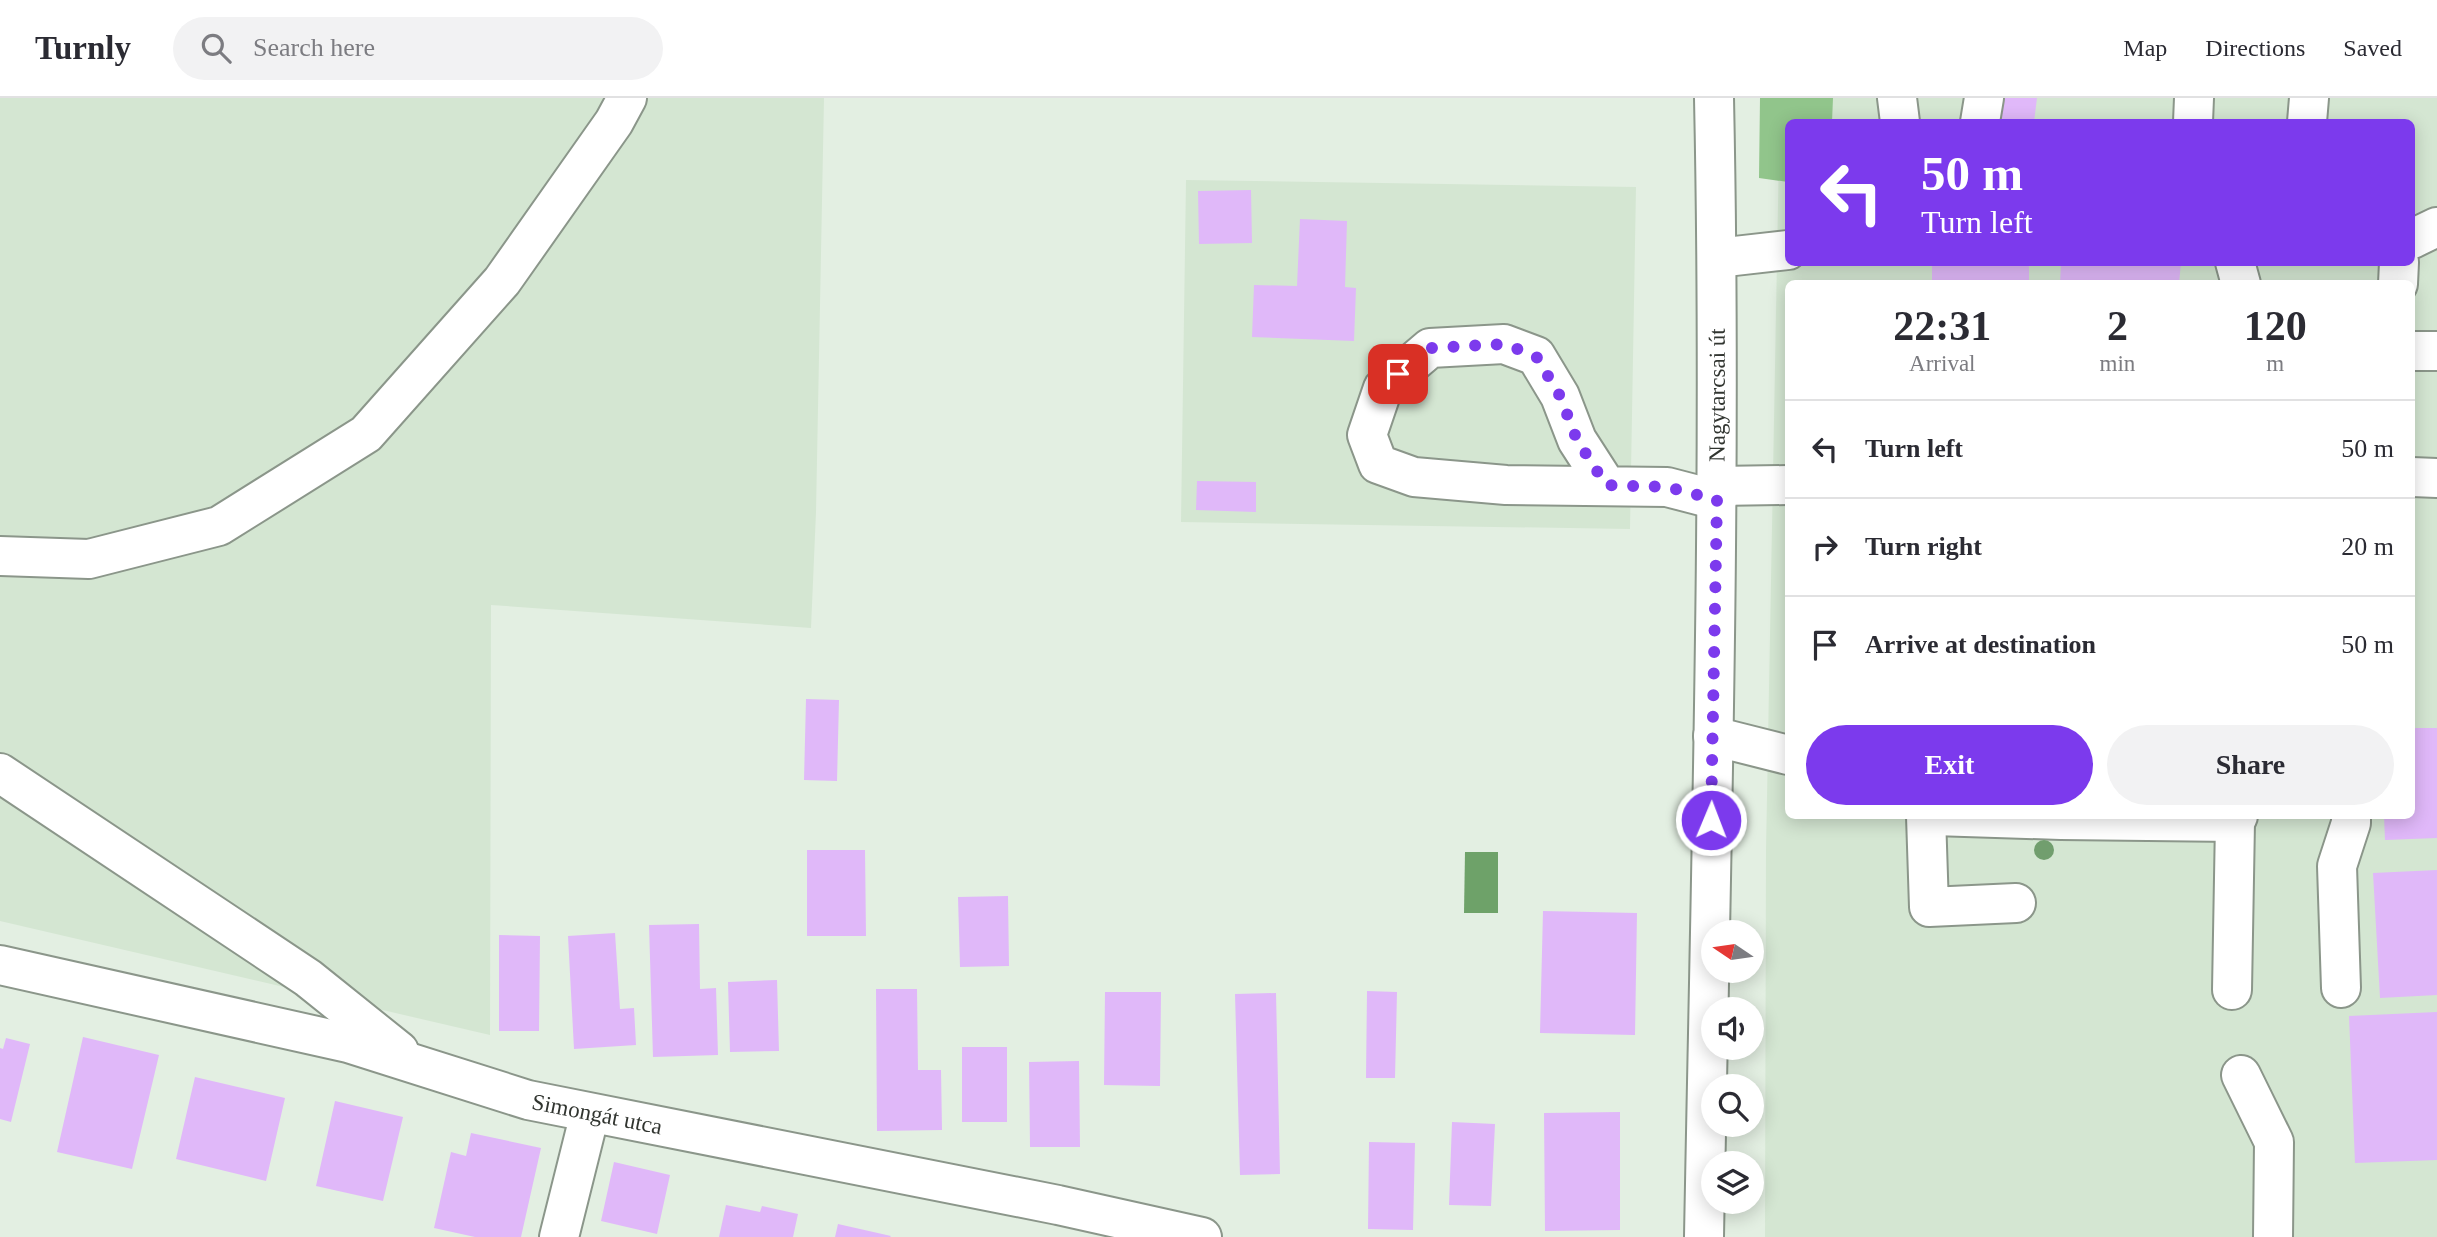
<!DOCTYPE html>
<meta charset="utf-8">
<style>
body{margin:0;font-family:"Times New Roman",serif;background:#f2f2f3;color:#2b2b33;height:100vh;display:flex;flex-direction:column;font-size:26px;white-space:nowrap}
*{box-sizing:border-box;margin:0}
p{font-size:23px;color:#7c7c81}
.icon{flex:none;width:38px;height:38px;fill:none;stroke:currentColor;stroke-width:2;stroke-linecap:round;stroke-linejoin:round}
.map{position:relative;flex:1;overflow:hidden}
.panel{position:absolute;left:1785px;top:182px;width:630px;height:539px;display:flex;flex-direction:column;background:#fff;border-radius:10px;box-shadow:0 4px 18px #0003}
.panel>*{flex:none}
.top-card{position:absolute;left:1785px;top:21px;width:630px;height:147px;border-radius:10px;box-shadow:0 4px 18px #0003;background:#7c3aed;color:#fff;overflow:hidden}
.needle{width:46px;rotate:283deg}
.fabs{position:absolute;left:1701px;top:822px;display:grid;gap:14px}
.fabs a{display:grid;place-items:center;width:63px;height:63px;border-radius:50%;background:#fff;box-shadow:0 4px 18px #0003;font-size:35px}
.pin{position:absolute;display:grid;place-items:center;width:60px;height:60px;color:#fff;margin:-30px;border-radius:14px;box-shadow:0 4px 10px #0006}
.me{position:absolute;width:77px;margin:-38px;rotate:1deg;stroke-linejoin:round;filter:drop-shadow(0 0 5px #0008)}
.turn{display:flex;align-items:center;gap:24px;height:147px;padding:0 21px;font-size:32px}
.turn .icon{width:91px;height:91px;stroke-width:2.5}
.turn b{display:block;font-size:49px;line-height:60px}
.eta{display:flex;justify-content:space-evenly;align-items:center;height:119px;text-align:center}
.eta b{font-size:42px;font-weight:700;line-height:49px}
.action{display:flex;gap:14px;margin-top:auto;padding:14px 21px}
.action a{flex:1;height:80px;border-radius:42px;background:#7c3aed;color:#fff;font-size:28px;font-weight:700;line-height:80px;text-align:center}
.action a+a{background:#f2f2f3;color:#2b2b33}
ul{padding:0;list-style:none}
li{display:flex;align-items:center;gap:21px;height:98px;padding:0 21px;border-top:2px solid #e1e1e2}
li div{flex:1}
li b{display:block;font-size:26px}
li em{font-style:normal}
header{display:flex;align-items:center;gap:42px;box-sizing:border-box;height:98px;padding:0 35px;background:#fff;border-bottom:2px solid #e1e1e2}
header strong{font-size:33px}
nav{display:flex;gap:38px;margin-inline-start:auto;font-size:24px}
.search{width:490px;height:63px;background:#f2f2f3;display:flex;align-items:center;gap:18px;box-sizing:border-box;padding:0 24px;border-radius:38px;color:#7c7c81;font-size:26px}
.map>svg:first-child{display:block}
.built{fill:#d4e6d2;fill-rule:evenodd}
.forest{fill:#91c58b}
.water{fill:#6ea269}
.building{fill:#e0b8f9}
.lines{fill:none;stroke-linecap:round;stroke-linejoin:round}
.minor-casing{stroke:#8b968a;stroke-width:42}
.major-casing{stroke:#8b968a;stroke-width:42}
.minor{stroke:#fff;stroke-width:38}
.major{stroke:#fff;stroke-width:38}
.tree{fill:#719e6e}
.route{stroke:#7c3aed;stroke-width:12;stroke-dasharray:0 21.6}
.labels{text-anchor:middle;dominant-baseline:central;stroke-width:7;stroke-linejoin:round;paint-order:stroke}
.street-label{font-size:23px;fill:#313530;stroke:#fff}
</style>
<header>
<strong>Turnly</strong>
<div class="search"><svg class="icon" aria-label="search" viewBox="0 0 24 24"><circle cx="10" cy="10" r="6"/><path d="M15 15l6 6"/></svg>Search here</div>
<nav><a>Map</a><a>Directions</a><a>Saved</a></nav>
</header>
<div class="map">
<svg width="2437" height="1139" viewBox="0 0 2437 1139">
<rect width="100%" height="100%" fill="#e3efe2"/>
<path class="built" d="M 0,0 L 824,0 L 816,414 L 811,530 L 491,507 L 490,937 L 0,823 Z
M 1780,0 L 2437,0 L 2437,1139 L 1765,1139 L 1766,752 ZM 1788,24 L 2412,24 L 2412,164 L 1788,164 ZM 1788,186 L 2412,186 L 2412,718 L 1788,718 Z
M 1186,82 L 1636,89 L 1630,431 L 1181,424 Z"/>
<path class="forest" d="M 1760,0 L 1833,0 L 1832,24 L 1788,24 L 1788,84 L 1759,80 Z"/>
<path class="water" d="M 1465,754 L 1498,754 L 1498,815 L 1464,815 Z"/>
<path class="building" d="M 2000,0 L 2037,0 L 2034,24 L 1997,24 Z
M 1251,92 L 1252,145 L 1199,146 L 1198,93 Z
M 1300,121 L 1347,123 L 1345,189 L 1356,190 L 1354,243 L 1252,239 L 1254,187 L 1297,188 Z
M 2061,164 L 2181,164 L 2179,186 L 2060,186 Z
M 2029,166 L 2029,186 L 1932,186 L 1932,167 Z
M 1197,383 L 1256,384 L 1256,414 L 1196,412 Z
M 806,601 L 839,602 L 837,683 L 804,682 Z
M 2412,630 L 2437,630 L 2437,740 L 2385,742 L 2384,718 L 2412,718 Z
M 807,752 L 865,752 L 866,838 L 807,838 Z
M 2437,772 L 2437,897 L 2380,900 L 2373,775 Z
M 1008,798 L 1009,868 L 960,869 L 958,799 Z
M 1543,813 L 1637,815 L 1635,937 L 1540,935 Z
M 699,826 L 700,891 L 716,890 L 718,957 L 653,959 L 649,827 Z
M 615,835 L 620,911 L 634,910 L 636,947 L 574,951 L 568,838 Z
M 499,837 L 540,838 L 539,933 L 499,933 Z
M 777,882 L 779,953 L 730,954 L 728,884 Z
M 876,891 L 917,891 L 918,972 L 941,972 L 942,1032 L 877,1033 Z
M 1367,893 L 1397,894 L 1395,980 L 1366,980 Z
M 1105,894 L 1161,894 L 1160,988 L 1104,987 Z
M 1276,895 L 1280,1076 L 1240,1077 L 1235,896 Z
M 2437,914 L 2437,1062 L 2355,1065 L 2349,918 Z
M 83,939 L 159,957 L 132,1071 L 57,1054 Z
M 6,940 L 30,946 L 11,1024 L 0,1021 L 0,950 L 3,951 Z
M 962,949 L 1007,949 L 1007,1024 L 962,1024 Z
M 1079,963 L 1080,1049 L 1030,1049 L 1029,964 Z
M 195,979 L 285,1000 L 266,1083 L 176,1061 Z
M 335,1003 L 403,1019 L 383,1103 L 316,1088 Z
M 1620,1014 L 1620,1132 L 1545,1133 L 1544,1015 Z
M 1452,1024 L 1495,1026 L 1491,1108 L 1449,1107 Z
M 471,1035 L 541,1050 L 521,1139 L 475,1139 L 434,1130 L 451,1054 L 466,1058 Z
M 1369,1044 L 1415,1045 L 1413,1132 L 1368,1131 Z
M 614,1064 L 670,1077 L 657,1136 L 601,1123 Z
M 726,1107 L 760,1114 L 762,1108 L 798,1116 L 793,1139 L 719,1139 Z
M 838,1126 L 891,1138 L 890,1139 L 835,1139 Z"/>
<g class="lines">
<g class="minor-casing">
<g id="minor">
<path d="M 1897,0 L 1900,24"/>
<path d="M 1980,24 L 1984,0"/>
<path d="M 2193,24 L 2194,0"/>
<path d="M 2307,24 L 2309,0"/>
<path d="M 2412,141 L 2437,129"/>
<path d="M 1717,160 L 1788,152"/>
<path d="M 2235,164 L 2241,186"/>
<path d="M 2398,186 L 2399,164"/>
<path d="M 2412,253 L 2437,253"/>
<path d="M 2412,379 L 2437,380"/>
<path d="M 1606,387 L 1577,342 L 1560,298 L 1536,258 L 1504,246 L 1430,250 L 1383,290 L 1367,337 L 1378,366 L 1414,379 L 1506,387 L 1667,389 L 1717,402"/>
<path d="M 1717,388 L 1788,387"/>
<path d="M 0,458 L 89,461 L 219,428 L 366,336 L 502,183 L 614,24 L 627,0"/>
<path d="M 1713,638 L 1788,657"/>
<path d="M 0,675 L 308,880 L 399,953"/>
<path d="M 1926,718 L 1929,809 L 2016,805"/>
<path d="M 1934,718 L 2061,722 L 2235,724"/>
<path id="s1" d="M 0,867 L 348,945 L 528,1002 L 1058,1107 L 1202,1139"/>
<path d="M 2341,890 L 2337,768 L 2351,725 L 2351,718"/>
<path d="M 2232,892 L 2235,724 L 2238,718"/>
<path d="M 2241,977 L 2274,1044 L 2273,1139"/>
<path d="M 559,1139 L 590,1015"/>
</g>
</g>
<g class="major-casing">
<g id="major">
<path id="s2" d="M 1704,1139 C 1711,759 1722,380 1714,0"/>
</g>
</g>
<use href="#minor" class="minor"/>
<use href="#major" class="major"/>
</g>
<circle class="tree" cx="2044" cy="752" r="10"/>
<g class="lines">
<path class="route" d="M 1398,276 L 1430,250 L 1504,246 L 1536,258 L 1560,298 L 1577,342 L 1606,387 L 1667,389 L 1717,402 L 1711,722"/>
</g>
<g class="labels">
<g class="street-label">
<text stroke="none"><textPath href="#s2" startOffset="842">Nagytarcsai út</textPath></text>
<text stroke="none"><textPath href="#s1" startOffset="616">Simongát utca</textPath></text>
</g>
</g>
</svg>
<div class="fabs">
<a><svg class="needle" viewBox="-14 -14 28 28"><path d="M0-13l5 13h-10z" fill="#e53935"/><path d="M0 13l5-13h-10z" fill="#7c7c81"/></svg></a>
<a><svg class="icon" aria-label="sound" viewBox="0 0 24 24"><path d="M4 9h4l5-4v14l-5-4H4zM17 9q2 3 0 6"/></svg></a>
<a><svg class="icon" aria-label="search" viewBox="0 0 24 24"><circle cx="10" cy="10" r="6"/><path d="M15 15l6 6"/></svg></a>
<a><svg class="icon" aria-label="layers" viewBox="0 0 24 24"><path d="M12 4l9 5-9 5-9-5zM3 14l9 5 9-5"/></svg></a>
</div>
<div class="pin" style="left:1398px;top:276px;background:#d93025"><svg class="icon" aria-label="arrive" viewBox="0 0 24 24"><path d="M6 21V4h12l-3 4 3 4H6"/></svg></div>
<svg class="me" style="left:1711px;top:722px" viewBox="-20 -20 40 40"><circle r="17" fill="#7c3aed" stroke="#fff" stroke-width="3"/><path d="M0-11L8 9 0 5-8 9z" fill="#fff"/></svg>
<div class="top-card">
<div class="turn"><svg class="icon" aria-label="left" viewBox="0 0 24 24"><path d="M17 20v-9H6M10 6l-5 5 5 5"/></svg><div><b>50 m</b>Turn left</div></div>
</div>
<section class="panel">
<div class="eta">
<div><b>22:31</b><p>Arrival</p></div>
<div><b>2</b><p>min</p></div>
<div><b>120</b><p>m</p></div>
</div>
<ul>
<li><svg class="icon" aria-label="left" viewBox="0 0 24 24"><path d="M17 20v-9H6M10 6l-5 5 5 5"/></svg><div><b>Turn left</b></div><em>50 m</em></li>
<li><svg class="icon" aria-label="right" viewBox="0 0 24 24"><path d="M7 20v-9h11M14 6l5 5-5 5"/></svg><div><b>Turn right</b></div><em>20 m</em></li>
<li><svg class="icon" aria-label="arrive" viewBox="0 0 24 24"><path d="M6 21V4h12l-3 4 3 4H6"/></svg><div><b>Arrive at destination</b></div><em>50 m</em></li>
</ul>
<div class="action"><a>Exit</a><a>Share</a></div>
</section>
</div>
